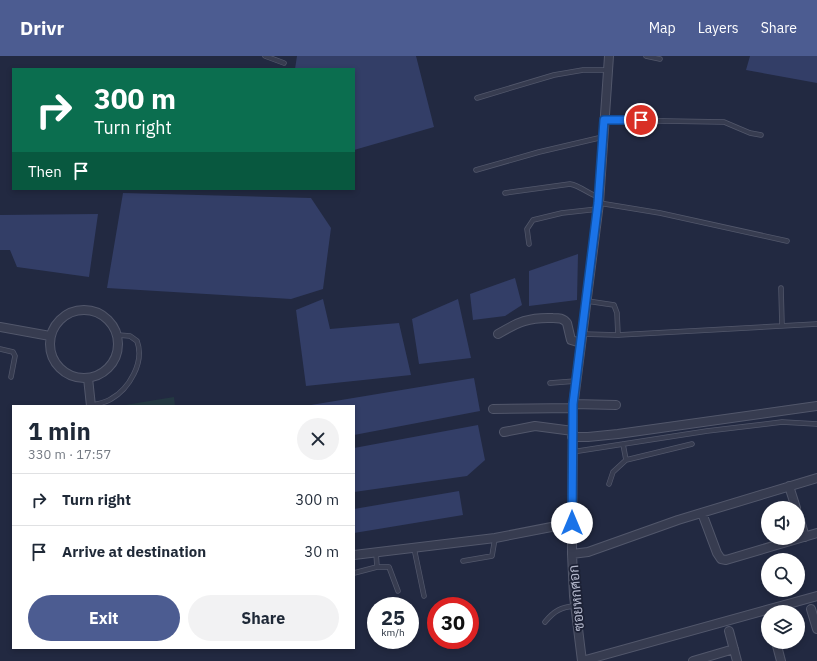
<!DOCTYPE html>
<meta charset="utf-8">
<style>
body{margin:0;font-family:"IBM Plex Sans",Sarabun,sans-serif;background:#f2f2f3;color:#1f2937;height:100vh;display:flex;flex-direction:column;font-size:15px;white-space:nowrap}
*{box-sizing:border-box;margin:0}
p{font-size:13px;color:#747a83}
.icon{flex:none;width:22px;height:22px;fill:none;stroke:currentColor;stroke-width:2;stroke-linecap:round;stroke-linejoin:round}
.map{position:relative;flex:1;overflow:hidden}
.drawer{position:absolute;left:12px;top:349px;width:343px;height:244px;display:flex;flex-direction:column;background:#fff;border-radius:0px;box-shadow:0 2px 6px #0003}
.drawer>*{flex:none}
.guide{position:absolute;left:12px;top:12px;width:343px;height:122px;border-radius:0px;box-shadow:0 2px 6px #0003;background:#0b6e4f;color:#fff;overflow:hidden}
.fabs{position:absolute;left:761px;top:445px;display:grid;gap:8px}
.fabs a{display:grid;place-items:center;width:44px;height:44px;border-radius:50%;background:#fff;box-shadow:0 2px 6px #0003;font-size:20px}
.speed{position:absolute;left:367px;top:541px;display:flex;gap:8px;font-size:20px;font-weight:700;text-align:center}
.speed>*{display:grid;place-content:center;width:52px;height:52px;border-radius:50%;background:#fff;box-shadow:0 2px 6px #0003;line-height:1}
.speed small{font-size:10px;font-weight:400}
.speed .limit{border:6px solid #d22;background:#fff;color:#111}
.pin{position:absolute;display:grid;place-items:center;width:34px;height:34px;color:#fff;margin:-17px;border:2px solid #fff;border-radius:50%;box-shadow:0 1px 4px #0007}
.me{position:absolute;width:44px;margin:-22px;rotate:0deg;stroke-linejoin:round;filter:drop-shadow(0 0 3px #0008)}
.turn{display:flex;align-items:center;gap:14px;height:84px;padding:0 16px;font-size:18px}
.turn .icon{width:52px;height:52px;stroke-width:2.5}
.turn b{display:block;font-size:28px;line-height:34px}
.then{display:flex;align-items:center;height:38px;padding:0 16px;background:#0003;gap:8px;font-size:15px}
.round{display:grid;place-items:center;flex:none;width:42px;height:42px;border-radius:21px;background:#f2f2f3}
.head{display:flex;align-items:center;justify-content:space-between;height:68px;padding:0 16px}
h1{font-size:24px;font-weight:800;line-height:30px}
.button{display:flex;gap:8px;margin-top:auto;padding:8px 16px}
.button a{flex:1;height:46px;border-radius:24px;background:#4c5c91;color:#fff;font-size:16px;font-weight:800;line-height:46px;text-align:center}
.button a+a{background:#f2f2f3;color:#1f2937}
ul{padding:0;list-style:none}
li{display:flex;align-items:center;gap:12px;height:52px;padding:0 16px;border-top:1px solid #e0e1e3}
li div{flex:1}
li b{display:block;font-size:15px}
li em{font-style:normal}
header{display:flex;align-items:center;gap:24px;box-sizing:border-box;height:56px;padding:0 20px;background:#4c5c91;color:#fff}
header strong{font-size:19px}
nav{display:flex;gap:22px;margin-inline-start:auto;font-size:14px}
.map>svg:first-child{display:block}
.green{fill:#243842}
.water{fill:#333e67}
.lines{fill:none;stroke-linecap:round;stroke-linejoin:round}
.lane-casing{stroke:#52576b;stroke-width:5.5}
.street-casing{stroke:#52576b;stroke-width:10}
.lane{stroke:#373c50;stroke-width:4}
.street{stroke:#373c50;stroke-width:8}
.route-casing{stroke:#114b97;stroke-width:10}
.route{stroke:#1a73e8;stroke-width:7}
.labels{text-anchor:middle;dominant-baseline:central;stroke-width:3.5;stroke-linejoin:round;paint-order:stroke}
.street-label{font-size:14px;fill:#b3b7cb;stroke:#1c2135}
</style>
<header>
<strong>Drivr</strong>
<nav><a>Map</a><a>Layers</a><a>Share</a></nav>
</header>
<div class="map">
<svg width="817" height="605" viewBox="0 0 817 605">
<rect width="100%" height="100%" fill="#222941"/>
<path class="green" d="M 174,341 L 175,350 L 119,350 Z"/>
<path class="water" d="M 297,0 L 416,0 L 434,71 L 354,94 L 354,13 L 295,13 Z
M 750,0 L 817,0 L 817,27 L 746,14 Z
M 123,137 L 311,142 L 331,172 L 323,233 L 291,243 L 107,232 Z
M 98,158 L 89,221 L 17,211 L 10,194 L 0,194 L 0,159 Z
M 578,198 L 577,244 L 529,250 L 529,215 Z
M 515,222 L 522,249 L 505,260 L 473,264 L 470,238 Z
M 323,243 L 330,273 L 399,267 L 411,319 L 306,330 L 296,254 Z
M 458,243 L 471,302 L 419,308 L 412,263 Z
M 474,322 L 480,355 L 354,379 L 354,350 L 311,350 L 311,349 Z
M 478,369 L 485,404 L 467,420 L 354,436 L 354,392 Z
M 459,435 L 463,459 L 354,477 L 354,453 Z"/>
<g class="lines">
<g class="lane-casing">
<path id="lane" d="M 265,0 L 284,7
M 646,0 L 660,3
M 477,42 L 554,19 L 583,14 L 608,14
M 604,64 L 724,66 L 750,77 L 761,79
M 476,114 L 539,96 L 603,81
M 505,137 L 570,128 C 581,130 588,138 599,141
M 599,147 L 660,157 L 787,185
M 529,188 L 527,173 L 533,164 L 562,157 L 598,153
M 781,232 L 782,270
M 587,245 L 614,249 L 617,257 L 618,279
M 582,278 L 618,279 L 817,268
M 0,293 L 13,296 L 15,300 L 11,321
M 550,327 L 576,325
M 90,350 C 96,348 105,347 111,343 C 129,333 145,306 137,285 L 130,280 L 118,279
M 623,388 L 626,404
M 572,396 L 707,375 L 782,366 L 817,368
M 609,428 L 613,416 L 626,404 L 692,388
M 414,492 L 424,540
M 376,496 L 377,511
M 463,505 L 492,500 L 495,482
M 354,517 L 377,511 L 389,511 L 398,535
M 545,566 C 554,555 561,551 575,550"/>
</g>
<g class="street-casing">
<path id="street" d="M50 288a34 34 0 1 1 68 0a34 34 0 1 1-68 0Z
M 0,271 L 50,280
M 498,278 C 518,266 529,261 553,262 C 559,262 563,262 567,267 L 571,284 L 581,287
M 88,322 L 91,350
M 573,348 L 616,349
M 493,353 L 573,352
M 504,376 L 535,370 L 573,375
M 572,381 L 588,381 L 618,378 L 817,350
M 789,430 L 796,452
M 702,457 L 717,497 L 721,503 L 726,504 L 817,477
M 798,458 L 805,481
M 572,498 L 588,496 L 678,464 L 817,422
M 354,499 L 495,482 L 572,467
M 811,553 L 817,573
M 729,575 L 737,605
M 776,586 L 781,605
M 582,605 L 574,540 L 572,498 L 573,352 L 599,147 L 609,0
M 582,605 L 817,540
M 693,605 L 734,593"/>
</g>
<use href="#lane" class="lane"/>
<use href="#street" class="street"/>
</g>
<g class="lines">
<g class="route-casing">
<path id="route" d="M 572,467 L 573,348 L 598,147 L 604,64 L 641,64"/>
</g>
<use href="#route" class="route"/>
</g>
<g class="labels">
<g class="street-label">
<text transform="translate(576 542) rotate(-95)">ซอยหกศอก</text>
</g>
</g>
</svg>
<div class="fabs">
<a><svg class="icon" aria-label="sound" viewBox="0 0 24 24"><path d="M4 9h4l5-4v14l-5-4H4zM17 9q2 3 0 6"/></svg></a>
<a><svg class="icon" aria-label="search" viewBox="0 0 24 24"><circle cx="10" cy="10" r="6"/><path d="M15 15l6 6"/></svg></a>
<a><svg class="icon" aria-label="layers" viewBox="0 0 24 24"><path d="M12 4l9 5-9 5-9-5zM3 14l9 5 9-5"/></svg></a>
</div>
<div class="speed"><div>25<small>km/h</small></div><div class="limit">30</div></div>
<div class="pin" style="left:641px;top:64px;background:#d93025"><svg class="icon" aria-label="arrive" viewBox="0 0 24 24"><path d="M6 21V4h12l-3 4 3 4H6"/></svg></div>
<svg class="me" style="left:572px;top:467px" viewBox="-20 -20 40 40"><circle r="19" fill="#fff"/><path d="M0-13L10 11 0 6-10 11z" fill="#1a73e8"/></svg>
<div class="guide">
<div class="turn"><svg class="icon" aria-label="right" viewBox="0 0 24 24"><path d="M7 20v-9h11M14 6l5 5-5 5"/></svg><div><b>300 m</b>Turn right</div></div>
<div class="then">Then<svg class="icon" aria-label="arrive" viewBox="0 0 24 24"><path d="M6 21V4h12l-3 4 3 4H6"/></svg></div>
</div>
<section class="drawer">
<div class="head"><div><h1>1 min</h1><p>330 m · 17:57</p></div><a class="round"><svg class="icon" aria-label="close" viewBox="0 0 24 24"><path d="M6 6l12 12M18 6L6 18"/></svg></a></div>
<ul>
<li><svg class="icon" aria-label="right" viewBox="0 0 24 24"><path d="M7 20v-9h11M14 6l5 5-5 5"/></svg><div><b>Turn right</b></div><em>300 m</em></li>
<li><svg class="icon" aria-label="arrive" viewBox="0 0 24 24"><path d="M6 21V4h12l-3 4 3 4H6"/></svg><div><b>Arrive at destination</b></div><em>30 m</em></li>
</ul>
<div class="button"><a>Exit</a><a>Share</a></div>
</section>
</div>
